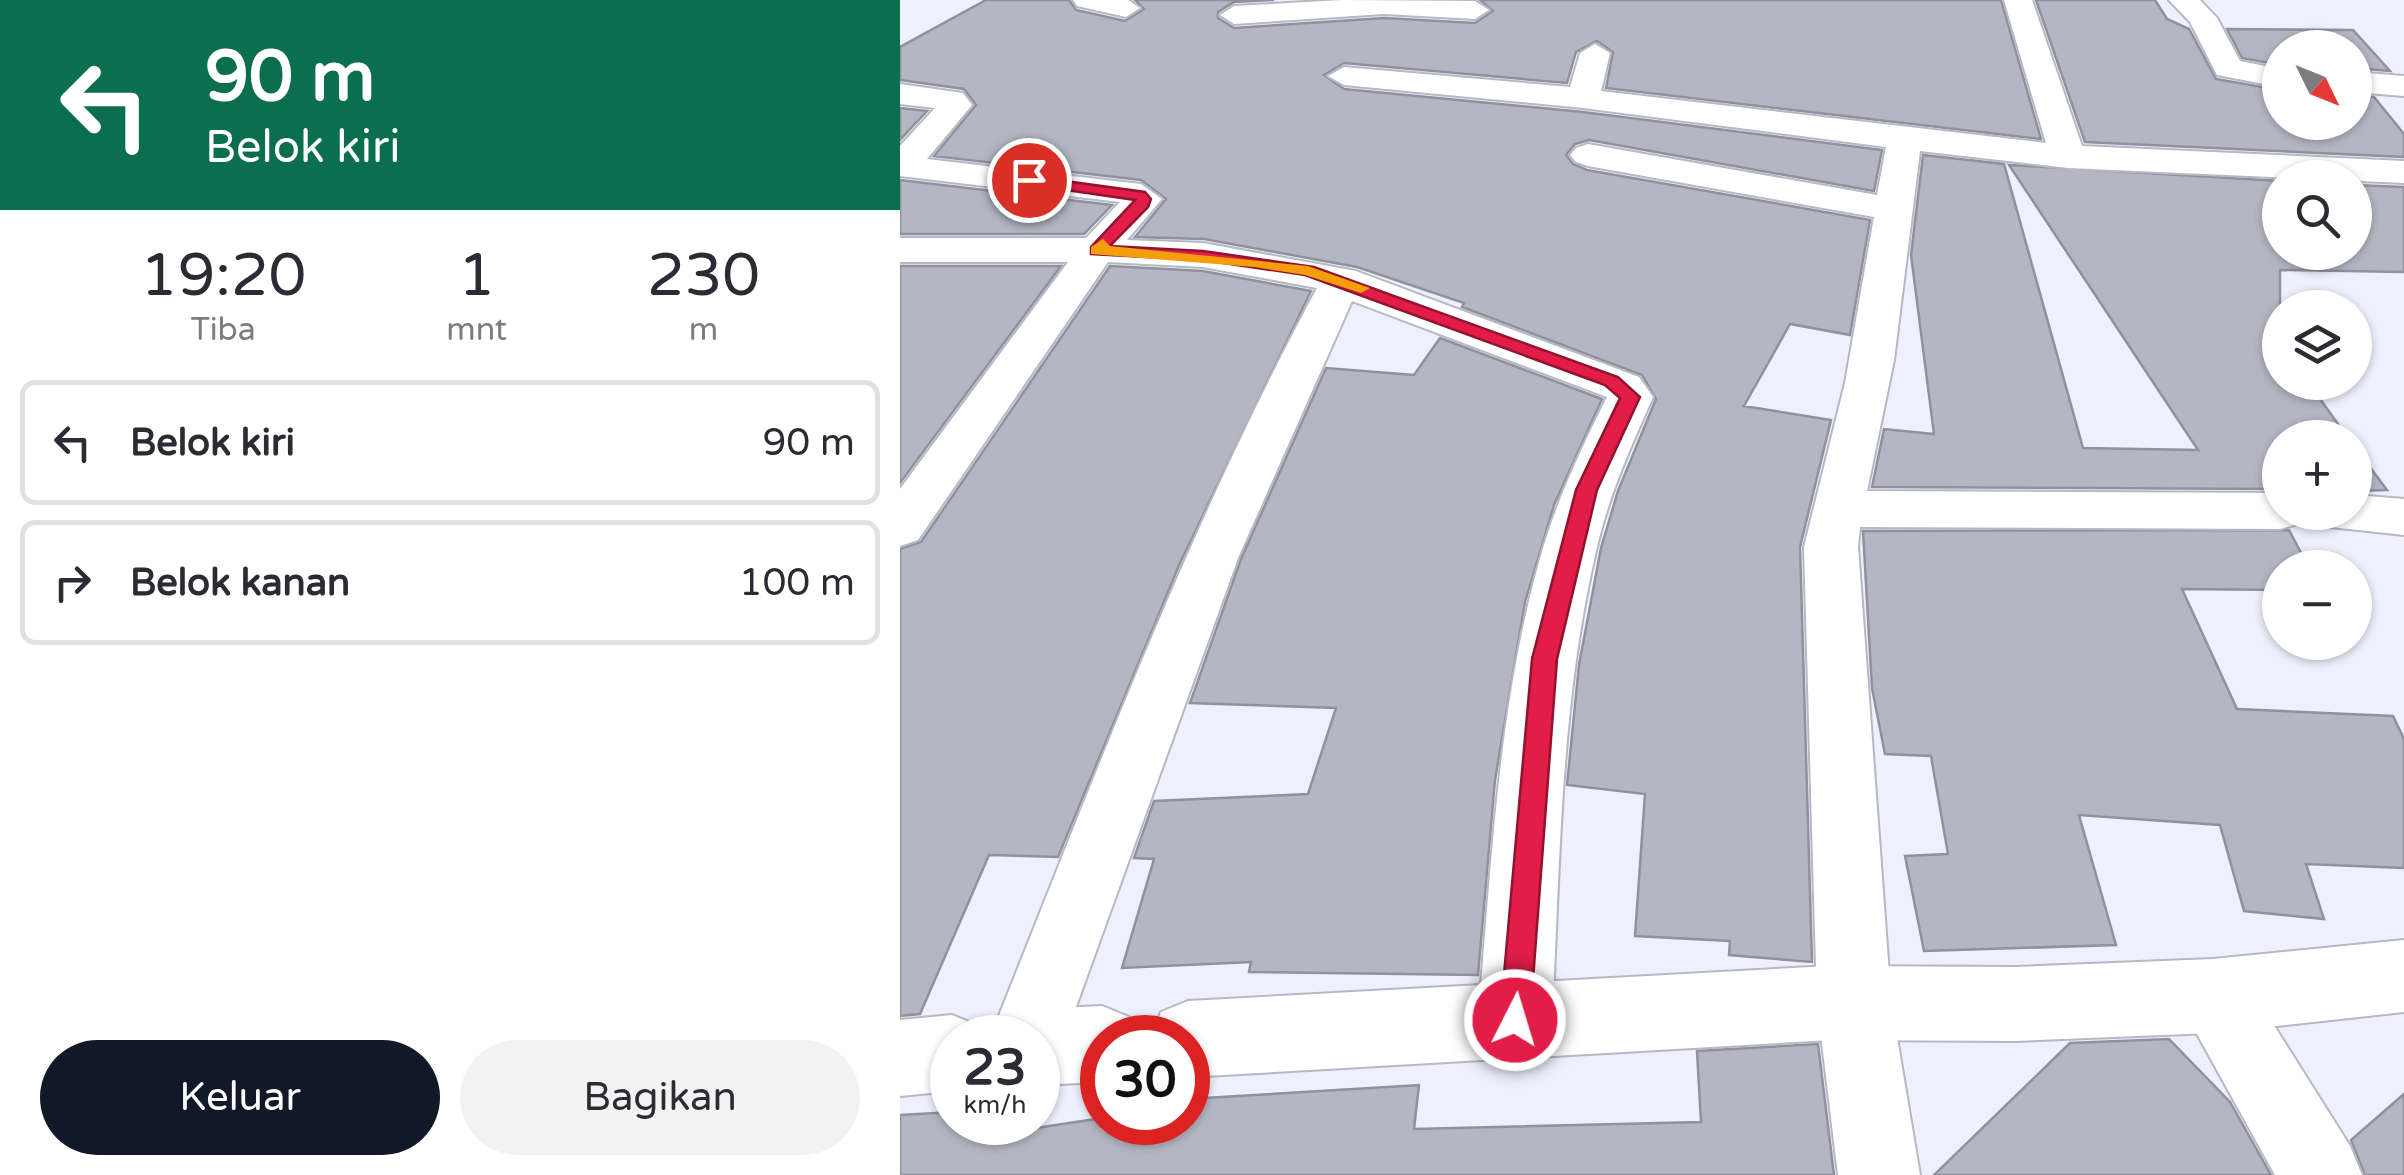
<!DOCTYPE html>
<html lang="id">
<meta charset="utf-8">
<style>
body{margin:0;font-family:"Varela Round",sans-serif;background:#f2f2f3;color:#2b2b33;height:100vh;display:flex;flex-direction:column;font-size:38px;white-space:nowrap}
*{box-sizing:border-box;margin:0}
p{font-size:32px;color:#7c7c81}
.icon{flex:none;width:55px;height:55px;fill:none;stroke:currentColor;stroke-width:2;stroke-linecap:round;stroke-linejoin:round}
.map{position:relative;flex:1;overflow:hidden}
.details{display:flex;flex-direction:column;background:#fff;width:900px}
.details>*{flex:none}
.hud{background:#0b6e4f;color:#fff;overflow:hidden}
.needle{width:65px;rotate:133deg}
.fabs{position:absolute;left:1362px;top:30px;display:grid;gap:20px}
.fabs a{display:grid;place-items:center;width:110px;height:110px;border-radius:50%;background:#fff;box-shadow:0 2px 8px #0004;font-size:50px}
.speed{position:absolute;left:30px;top:1015px;display:flex;gap:20px;font-size:50px;font-weight:700;text-align:center}
.speed>*{display:grid;place-content:center;width:130px;height:130px;border-radius:50%;background:#fff;box-shadow:0 2px 8px #0004;line-height:1}
.speed small{font-size:25px;font-weight:400}
.speed .limit{border:15px solid #d22;background:#fff;color:#111}
.pin{position:absolute;display:grid;place-items:center;width:85px;height:85px;color:#fff;margin:-42px;border:5px solid #fff;border-radius:50%;box-shadow:0 2px 10px #0007}
.me{position:absolute;width:110px;margin:-55px;rotate:5deg;stroke-linejoin:round;filter:drop-shadow(0 0 8px #0008)}
.turn{display:flex;align-items:center;gap:35px;height:210px;padding:0 40px;font-size:45px}
.turn .icon{width:130px;height:130px;stroke-width:2.5}
.turn b{display:block;font-size:70px;line-height:85px}
.eta{display:flex;justify-content:space-evenly;align-items:center;height:170px;text-align:center}
.eta b{font-size:60px;font-weight:600;line-height:70px}
.button{display:flex;gap:20px;margin-top:auto;padding:20px 40px}
.button a{flex:1;height:115px;border-radius:60px;background:#111827;color:#fff;font-size:40px;font-weight:600;line-height:115px;text-align:center}
.button a+a{background:#f2f2f3;color:#2b2b33}
ul{padding:0;list-style:none}
li{display:flex;align-items:center;gap:30px;height:125px;margin:0 20px 15px;padding:0 20px;border:5px solid #e1e1e2;border-radius:15px}
li div{flex:1}
li b{display:block;font-size:38px}
li em{font-style:normal}
main{display:flex;flex:1;min-height:0}
.map>svg:first-child{display:block}
.building{fill:#b4b7c3;stroke:#8f929d;stroke-width:2.5}
.lines{fill:none;stroke-linecap:round;stroke-linejoin:round}
.street-casing{stroke:#b6b9c4;stroke-width:4}
.secondary-casing{stroke:#b6b9c4;stroke-width:4}
.street{fill:#fff;fill-rule:evenodd}
.secondary{fill:#fff;fill-rule:evenodd}
.route{fill:#e11d48;stroke:#92132f;stroke-width:2.5}
.slow{fill:#f59e0b}
</style>
<main>
<section class="details">
<div class="hud">
<div class="turn"><svg class="icon" aria-label="left" viewBox="0 0 24 24"><path d="M17 20v-9H6M10 6l-5 5 5 5"/></svg><div><b>90 m</b>Belok kiri</div></div>
</div>
<div class="eta">
<div><b>19:20</b><p>Tiba</p></div>
<div><b>1</b><p>mnt</p></div>
<div><b>230</b><p>m</p></div>
</div>
<ul>
<li><svg class="icon" aria-label="left" viewBox="0 0 24 24"><path d="M17 20v-9H6M10 6l-5 5 5 5"/></svg><div><b>Belok kiri</b></div><em>90 m</em></li>
<li><svg class="icon" aria-label="right" viewBox="0 0 24 24"><path d="M7 20v-9h11M14 6l5 5-5 5"/></svg><div><b>Belok kanan</b></div><em>100 m</em></li>
</ul>
<div class="button"><a>Keluar</a><a>Bagikan</a></div>
</section>
<div class="map">
<svg width="1504" height="1175" viewBox="0 0 1504 1175">
<rect width="100%" height="100%" fill="#eef1fd"/>
<path class="building" d="M 86,0 L 169,0 L 176,10 L 225,21 L 244,9 L 235,0 L 374,0 L 334,2 L 318,12 L 318,18 L 334,28 L 484,18 L 575,23 L 593,11 L 580,0 L 1101,0 L 1141,139 L 706,88 L 713,52 L 697,41 L 676,52 L 667,83 L 444,63 L 424,75 L 444,89 L 683,112 L 982,150 L 974,191 L 689,140 L 675,144 L 666,155 L 673,164 L 687,170 L 970,220 L 950,335 L 890,324 L 844,406 L 931,420 L 900,547 L 912,962 L 829,955 L 830,941 L 735,936 L 745,794 L 667,785 L 679,665 L 701,548 L 718,491 L 756,399 L 742,375 L 562,307 L 564,303 L 457,267 L 304,239 L 235,237 L 266,199 L 241,180 L 34,156 L 76,105 L 64,89 L 0,80 L 0,47 Z
M 1136,0 L 1255,0 L 1267,19 L 1289,29 L 1316,79 L 1380,90 L 1380,122 L 1455,122 L 1455,96 L 1474,97 L 1504,134 L 1504,157 L 1185,142 Z
M 1327,29 L 1453,30 L 1490,71 L 1455,68 L 1455,48 L 1380,48 L 1380,65 L 1342,58 Z
M 0,108 L 27,111 L 0,140 Z
M 1023,155 L 1104,164 L 1183,448 L 1298,450 L 1109,165 L 1380,181 L 1380,252 L 1455,252 L 1455,185 L 1504,187 L 1504,272 L 1380,270 L 1380,382 L 1408,382 L 1448,438 L 1380,438 L 1380,489 L 972,487 L 984,429 L 1034,434 L 1011,255 Z
M 0,180 L 212,205 L 184,234 L 0,234 Z
M 0,266 L 161,266 L 0,483 Z
M 210,266 L 303,271 L 411,291 L 280,563 L 158,857 L 89,855 L 20,1014 L 0,1016 L 0,549 L 21,542 Z
M 540,338 L 702,399 L 654,505 L 625,602 L 595,780 L 578,975 L 349,972 L 351,962 L 222,968 L 254,859 L 234,858 L 254,801 L 408,794 L 436,708 L 290,703 L 341,559 L 426,368 L 514,375 Z
M 1455,447 L 1487,490 L 1455,491 Z
M 1389,530 L 1409,568 L 1380,568 L 1380,590 L 1282,589 L 1337,709 L 1493,716 L 1504,739 L 1504,868 L 1406,864 L 1424,919 L 1344,911 L 1320,825 L 1179,815 L 1216,945 L 1024,951 L 1005,856 L 1048,854 L 1031,756 L 985,754 L 972,688 L 963,531 Z
M 1269,1039 L 1330,1102 L 1371,1175 L 1034,1175 L 1170,1043 Z
M 918,1044 L 934,1175 L 0,1175 L 0,1115 L 52,1112 L 52,1122 L 95,1122 L 90,1135 L 202,1118 L 202,1122 L 288,1122 L 288,1099 L 519,1085 L 514,1129 L 801,1122 L 797,1051 Z
M 1504,1094 L 1504,1175 L 1465,1175 L 1451,1140 Z"/>
<g class="lines">
<g class="street-casing">
<path id="street" d="M 173,0 L 228,0 L 240,8 L 226,17 L 177,6 Z
M 442,0 L 575,1 L 589,10 L 575,19 L 484,14 L 334,24 L 320,15 L 334,6 Z
M 1104,0 L 1132,0 L 1182,146 L 1504,161 L 1504,183 L 1168,168 L 1020,151 L 994,360 L 967,491 L 1380,493 L 1380,512 L 1455,512 L 1455,495 L 1504,499 L 1504,535 L 1412,525 L 1405,513 L 1398,524 L 1380,529 L 960,527 L 958,547 L 991,1002 L 1020,1175 L 938,1175 L 917,1002 L 904,547 L 945,383 L 974,217 L 688,166 L 676,162 L 670,155 L 676,148 L 688,144 L 977,195 L 986,147 L 683,108 L 444,85 L 428,76 L 444,67 L 670,87 L 680,53 L 695,44 L 710,53 L 701,91 L 1146,143 Z
M 1269,0 L 1300,0 L 1317,18 L 1340,61 L 1380,69 L 1380,87 L 1317,75 L 1290,22 Z
M 1455,72 L 1504,76 L 1504,96 L 1455,92 Z
M 0,84 L 63,93 L 72,105 L 27,159 L 241,184 L 262,199 L 227,240 L 303,243 L 456,271 L 739,377 L 753,397 C 731,446 709,495 697,547 C 660,702 660,862 652,1020 L 641,1046 L 615,1057 L 589,1046 L 578,1020 C 592,862 598,698 644,545 C 660,493 683,445 707,397 L 452,301 L 338,558 L 155,1065 L 138,1072 L 138,1038 L 90,1038 C 192,784 287,529 417,288 L 303,267 L 208,262 L 18,540 L 0,546 L 0,489 L 168,262 L 0,262 L 0,238 L 186,238 L 220,202 L 0,176 L 0,146 L 35,108 L 0,104 Z
M 1313,959 L 1339,970 L 1450,1146 L 1462,1175 L 1375,1175 L 1276,996 L 1287,970 Z"/>
</g>
<g class="secondary-casing">
<path id="secondary" d="M 1504,940 L 1504,1012 L 1313,1033 L 1116,1041 L 930,1040 L 288,1077 L 288,1038 L 251,1038 L 261,1012 L 288,1001 L 930,966 L 1116,967 L 1313,959 Z
M 202,1006 L 229,1017 L 237,1038 L 202,1038 L 202,1082 L 138,1085 L 138,1038 L 104,1038 L 111,1020 L 138,1009 Z
M 52,1015 L 79,1026 L 84,1038 L 52,1038 L 52,1091 L 0,1096 L 0,1020 Z"/>
</g>
<use href="#street" class="street"/>
<use href="#secondary" class="secondary"/>
</g>
<path class="route" d="M 129,176 L 245,192 L 251,199 L 248,207 L 210,246 L 303,251 L 414,267 L 718,377 L 740,397 L 697,490 L 657,659 L 630,1020 L 626,1031 L 615,1035 L 604,1031 L 600,1020 L 632,659 L 676,490 L 720,398 L 705,385 L 405,275 L 303,260 L 191,254 L 191,247 L 235,200 L 124,184 L 124,177 Z"/>
<path class="slow" d="M 203,239 L 210,246 L 408,266 L 470,288 L 461,293 L 405,275 L 354,267 L 191,254 L 191,247 Z"/>
</svg>
<div class="fabs">
<a><svg class="needle" viewBox="-14 -14 28 28"><path d="M0-13l5 13h-10z" fill="#e53935"/><path d="M0 13l5-13h-10z" fill="#7c7c81"/></svg></a>
<a><svg class="icon" aria-label="search" viewBox="0 0 24 24"><circle cx="10" cy="10" r="6"/><path d="M15 15l6 6"/></svg></a>
<a><svg class="icon" aria-label="layers" viewBox="0 0 24 24"><path d="M12 4l9 5-9 5-9-5zM3 14l9 5 9-5"/></svg></a>
<a>+</a>
<a>−</a>
</div>
<div class="speed"><div>23<small>km/h</small></div><div class="limit">30</div></div>
<div class="pin" style="left:129px;top:180px;background:#d93025"><svg class="icon" aria-label="arrive" viewBox="0 0 24 24"><path d="M6 21V4h12l-3 4 3 4H6"/></svg></div>
<svg class="me" style="left:615px;top:1020px" viewBox="-20 -20 40 40"><circle r="17" fill="#e11d48" stroke="#fff" stroke-width="3"/><path d="M0-11L8 9 0 5-8 9z" fill="#fff"/></svg>
</div>
</main>
